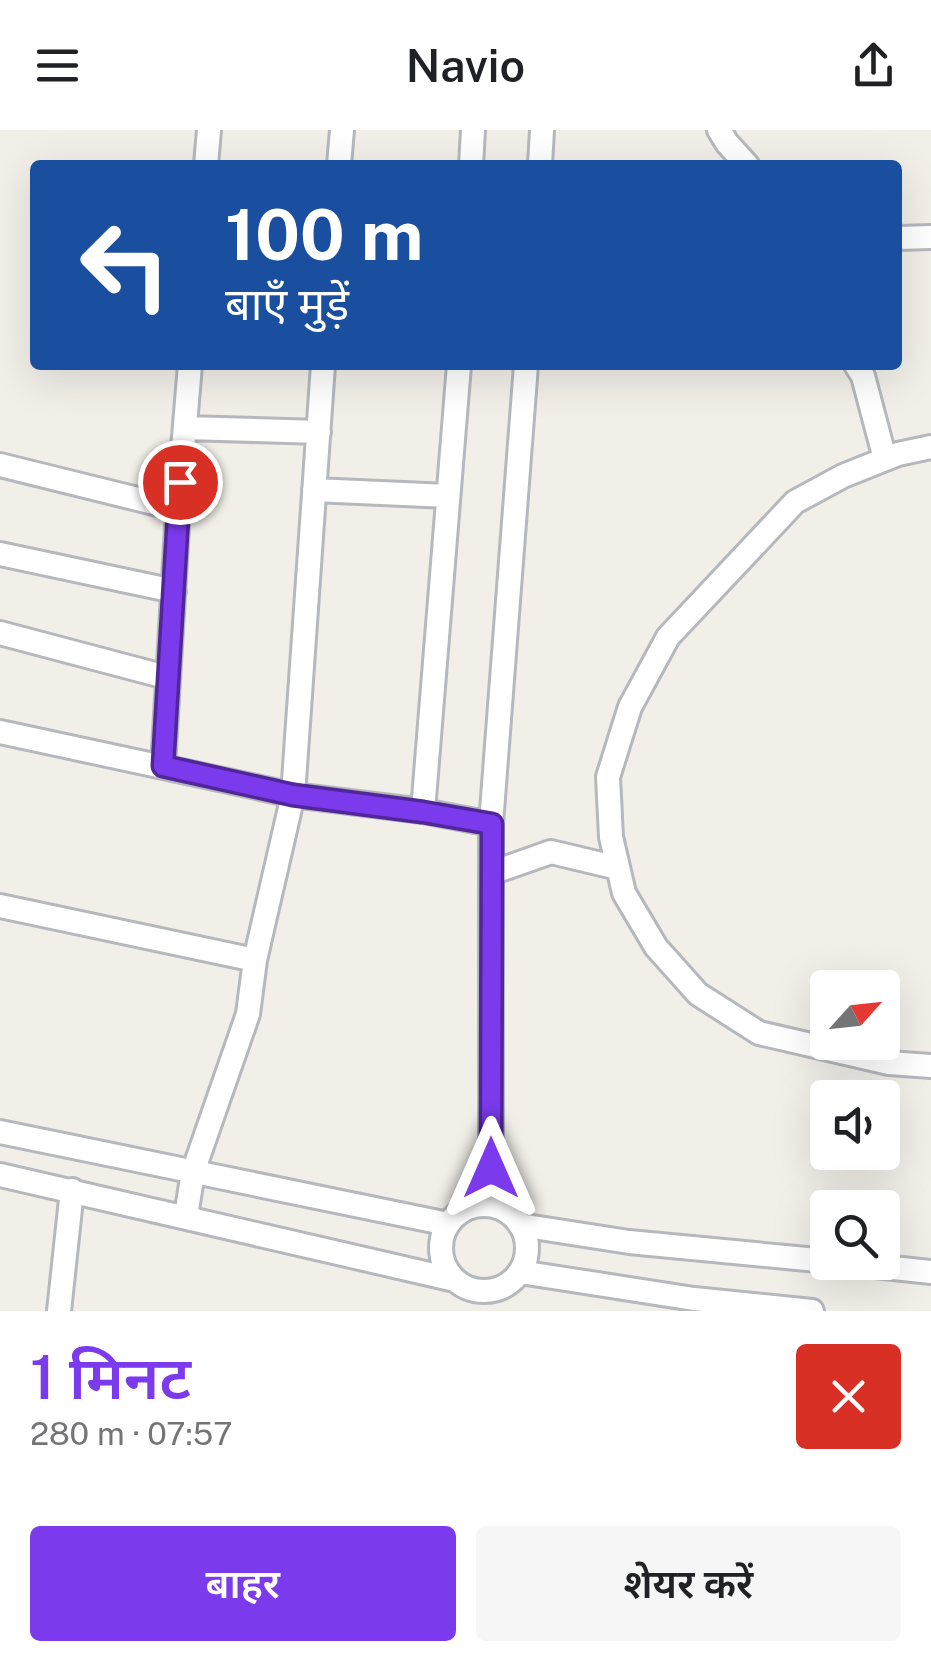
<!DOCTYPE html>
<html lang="hi">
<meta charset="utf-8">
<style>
body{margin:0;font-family:"Public Sans","Noto Sans Devanagari",sans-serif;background:#f6f6f6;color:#202124;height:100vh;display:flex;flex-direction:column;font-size:38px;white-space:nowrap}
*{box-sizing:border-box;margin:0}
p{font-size:32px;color:#757577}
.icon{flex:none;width:55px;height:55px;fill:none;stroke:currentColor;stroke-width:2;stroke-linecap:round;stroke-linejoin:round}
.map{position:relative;height:1181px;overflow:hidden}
.sheet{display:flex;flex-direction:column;background:#fff;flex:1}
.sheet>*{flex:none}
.hud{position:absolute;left:30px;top:30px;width:872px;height:210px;border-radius:10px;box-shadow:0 10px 40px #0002;background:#1a4fa0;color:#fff;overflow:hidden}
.needle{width:65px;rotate:63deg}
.tools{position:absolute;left:810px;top:840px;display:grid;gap:20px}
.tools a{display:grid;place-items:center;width:90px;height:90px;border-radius:10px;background:#fff;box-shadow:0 10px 40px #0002;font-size:50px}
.pin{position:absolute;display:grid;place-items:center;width:85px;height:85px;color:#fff;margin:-42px;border:5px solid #fff;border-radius:50%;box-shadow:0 2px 10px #0007}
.me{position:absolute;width:110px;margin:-55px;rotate:0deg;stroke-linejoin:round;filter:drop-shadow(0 0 8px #0008)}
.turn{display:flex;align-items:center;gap:35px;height:210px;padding:0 30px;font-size:45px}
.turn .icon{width:130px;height:130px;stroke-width:2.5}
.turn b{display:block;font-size:70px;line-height:85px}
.round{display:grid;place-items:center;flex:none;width:105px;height:105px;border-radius:10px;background:#f6f6f6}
.head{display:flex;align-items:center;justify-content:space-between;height:170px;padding:0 30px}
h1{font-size:60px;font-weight:600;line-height:75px;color:#7c3aed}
.button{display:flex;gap:20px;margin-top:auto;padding:20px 30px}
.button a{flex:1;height:115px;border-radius:10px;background:#7c3aed;color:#fff;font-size:40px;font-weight:600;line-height:115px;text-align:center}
.button a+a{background:#f6f6f6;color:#202124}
header{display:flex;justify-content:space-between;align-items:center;height:130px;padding:0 30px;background:#fff;font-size:45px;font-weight:600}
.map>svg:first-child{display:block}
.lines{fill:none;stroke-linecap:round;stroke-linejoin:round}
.minor-casing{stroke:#b5b8bc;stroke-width:28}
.minor{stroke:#fff;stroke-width:22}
.route-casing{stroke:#51269a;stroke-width:25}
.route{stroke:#7c3aed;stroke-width:18}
</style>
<header><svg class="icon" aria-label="menu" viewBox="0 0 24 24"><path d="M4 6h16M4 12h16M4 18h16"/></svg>Navio<svg class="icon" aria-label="share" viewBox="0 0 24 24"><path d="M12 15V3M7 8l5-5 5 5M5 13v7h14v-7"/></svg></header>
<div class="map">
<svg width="931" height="1181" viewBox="0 0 931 1181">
<rect width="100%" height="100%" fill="#f1efe8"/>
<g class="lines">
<g class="minor-casing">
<path id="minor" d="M 719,0 L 727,13 L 747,35
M 206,35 L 209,0
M 339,35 L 342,0
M 471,35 L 473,0
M 540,35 L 542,0
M 898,108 L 931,107
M 856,235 L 863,246 L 885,329
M 185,298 L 319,302
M 931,317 L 898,324 L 843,346 L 795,372 L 668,507 L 630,577 L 608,647 L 611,707 L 624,763 L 656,817 L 698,864 L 759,903 L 889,933 L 931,936
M 0,335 L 178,379
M 314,360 L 448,366
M 0,424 L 174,461
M 0,503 L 166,547
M 0,602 L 293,665 L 423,681 L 491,694
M 163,636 L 178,379 L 190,235
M 423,681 L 459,235
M 491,743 L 551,722 L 618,738
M 0,776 L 255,830
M 0,1002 L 448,1094
M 0,1045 L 455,1150
M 491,1075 L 491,694 L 526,235
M441 1118a43 43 0 1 1 86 0a43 43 0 1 1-86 0Z
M 186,1086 L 193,1042 L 248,884 L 255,830 L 293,665 L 323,235
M 520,1095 L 629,1112 L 828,1131
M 838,1132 L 931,1142
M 520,1142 L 694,1169 L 812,1181
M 59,1181 L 72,1060"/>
</g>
<use href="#minor" class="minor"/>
</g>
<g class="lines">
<g class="route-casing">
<path id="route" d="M 180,352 L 163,636 L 293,665 L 423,682 L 492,694 L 491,1038"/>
</g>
<use href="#route" class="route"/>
</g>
</svg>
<div class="tools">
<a><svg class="needle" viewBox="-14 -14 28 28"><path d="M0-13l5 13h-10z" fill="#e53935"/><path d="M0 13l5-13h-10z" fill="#757577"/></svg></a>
<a><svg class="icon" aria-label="sound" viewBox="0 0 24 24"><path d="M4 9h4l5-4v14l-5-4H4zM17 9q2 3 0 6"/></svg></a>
<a><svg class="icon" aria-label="search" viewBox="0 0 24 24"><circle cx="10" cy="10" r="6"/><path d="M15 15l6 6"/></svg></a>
</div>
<div class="pin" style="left:180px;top:352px;background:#d93025"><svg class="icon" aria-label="arrive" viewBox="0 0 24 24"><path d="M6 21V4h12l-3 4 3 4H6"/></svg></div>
<svg class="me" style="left:491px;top:1038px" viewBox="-20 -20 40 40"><path d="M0-17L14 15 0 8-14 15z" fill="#7c3aed" stroke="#fff" stroke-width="4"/></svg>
<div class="hud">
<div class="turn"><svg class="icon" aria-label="left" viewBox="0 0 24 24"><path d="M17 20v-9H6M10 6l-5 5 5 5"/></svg><div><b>100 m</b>बाएँ मुड़ें</div></div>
</div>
</div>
<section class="sheet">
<div class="head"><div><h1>1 मिनट</h1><p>280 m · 07:57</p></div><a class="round" style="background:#d93025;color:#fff"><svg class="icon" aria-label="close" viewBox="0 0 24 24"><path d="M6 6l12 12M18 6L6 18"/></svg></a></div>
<div class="button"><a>बाहर</a><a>शेयर करें</a></div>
</section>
